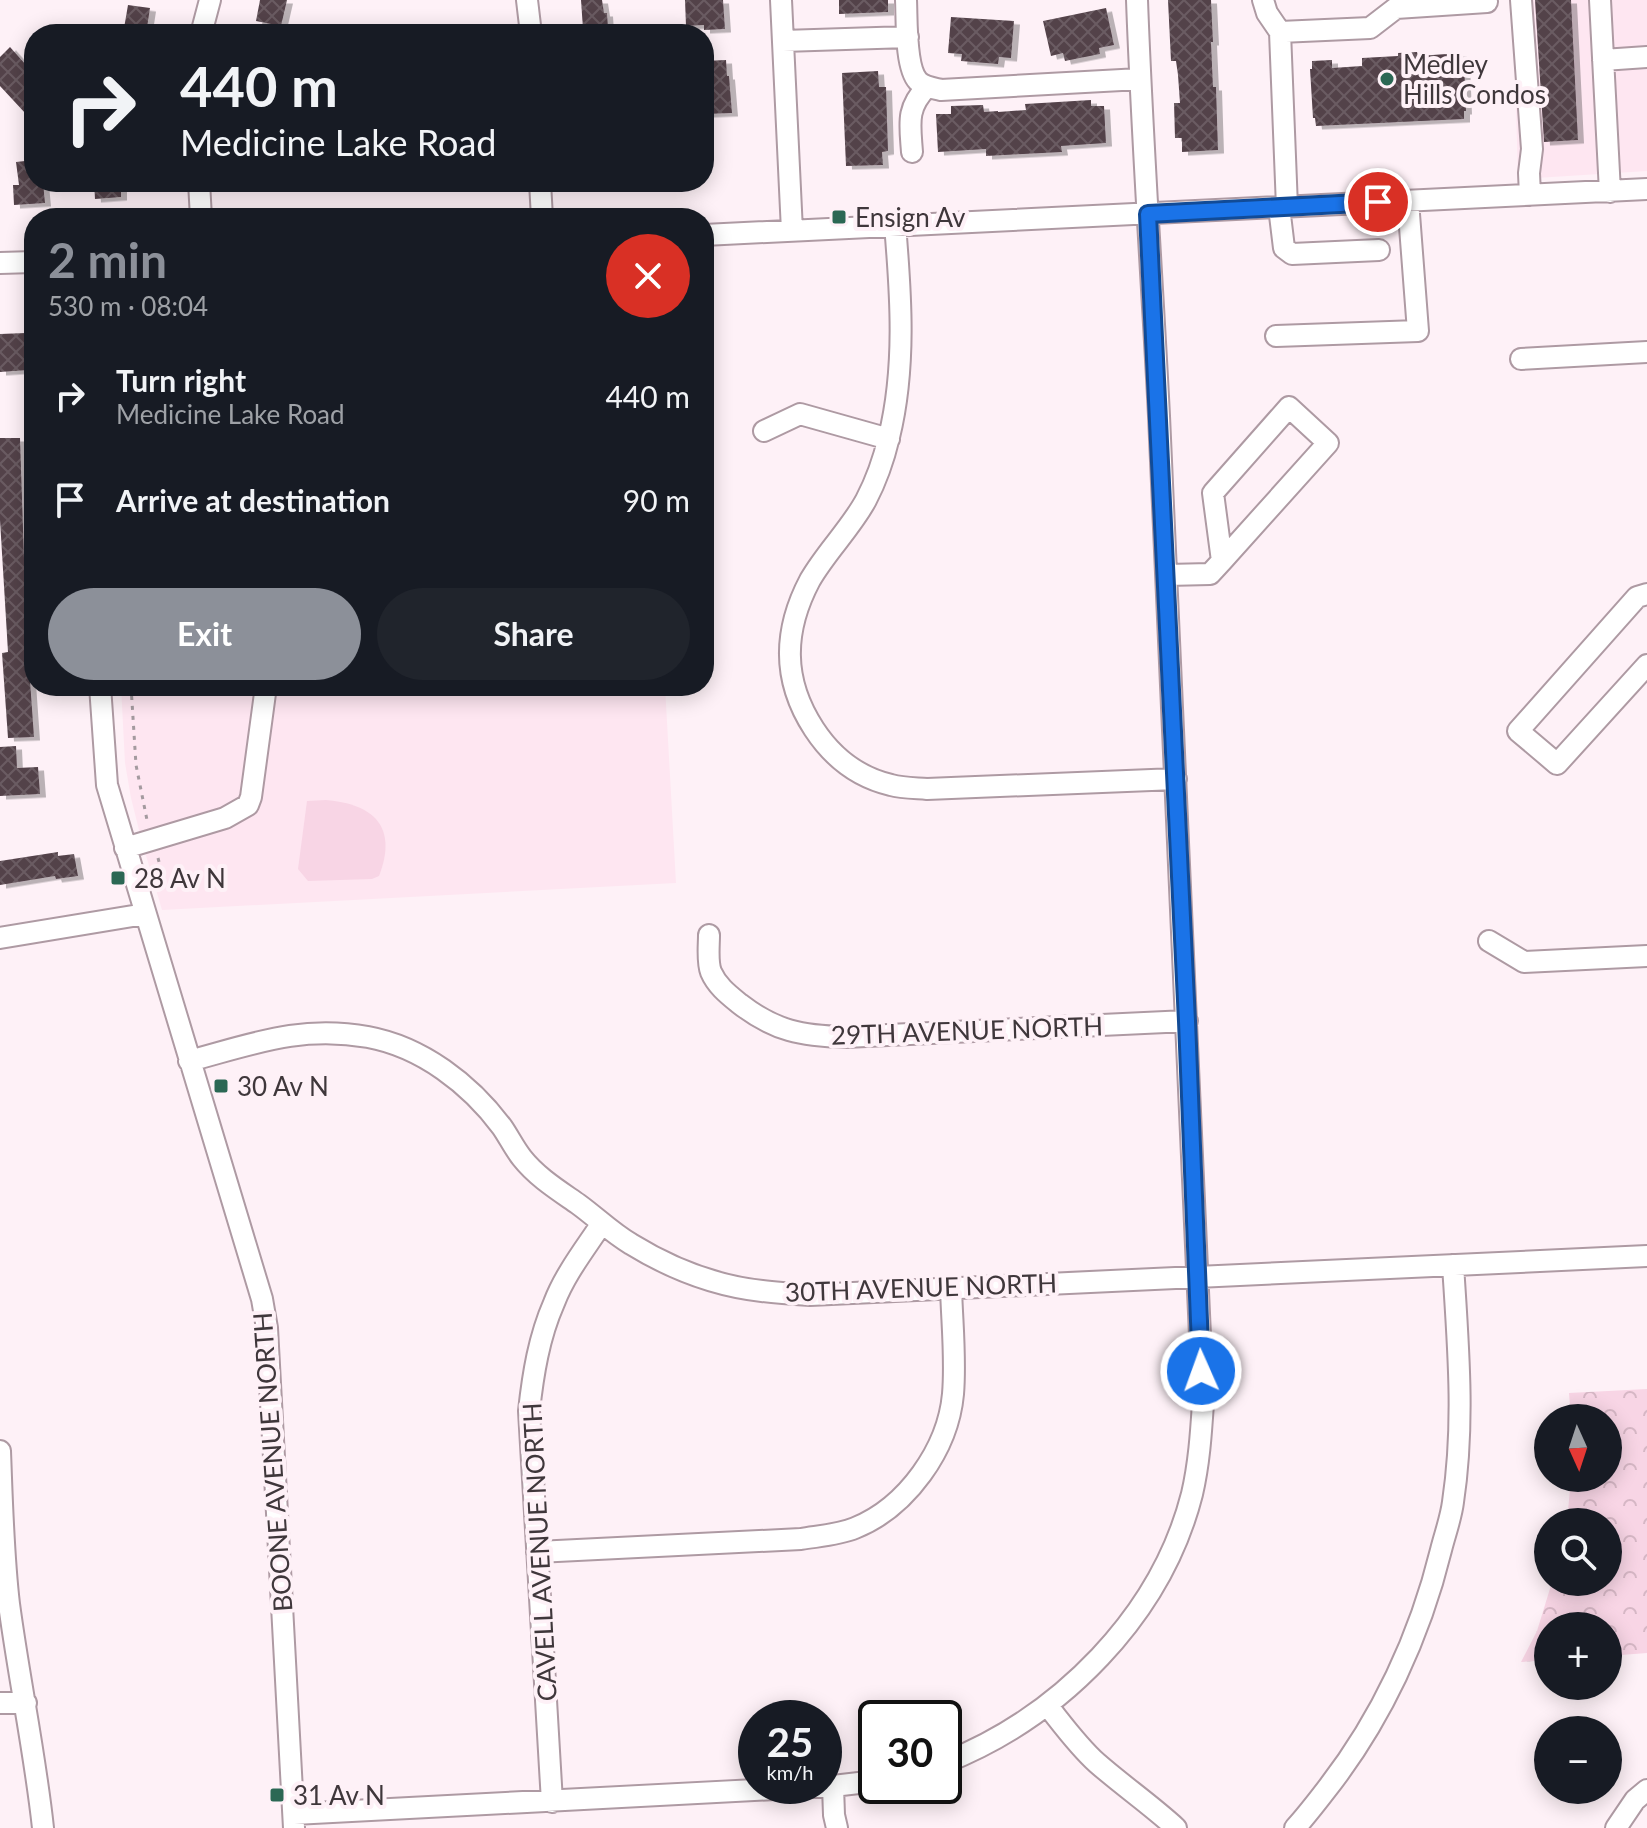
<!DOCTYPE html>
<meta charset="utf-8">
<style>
body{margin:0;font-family:Lato,sans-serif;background:#20242c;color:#f1f3f6;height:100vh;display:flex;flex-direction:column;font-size:30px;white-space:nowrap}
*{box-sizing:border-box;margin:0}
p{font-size:26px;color:#9ea1a6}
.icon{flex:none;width:44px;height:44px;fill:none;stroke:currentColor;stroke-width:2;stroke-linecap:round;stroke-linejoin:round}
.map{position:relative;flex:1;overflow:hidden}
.panel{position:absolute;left:24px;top:208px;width:690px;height:488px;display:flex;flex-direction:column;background:#171b24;border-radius:32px;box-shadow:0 4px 20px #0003}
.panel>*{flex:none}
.banner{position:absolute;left:24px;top:24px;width:690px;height:168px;border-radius:32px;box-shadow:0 4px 20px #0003;background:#171b24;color:#f1f3f6;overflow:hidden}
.needle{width:52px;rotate:177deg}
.tools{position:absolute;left:1534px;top:1404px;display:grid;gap:16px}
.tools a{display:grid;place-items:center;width:88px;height:88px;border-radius:50%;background:#171b24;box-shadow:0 4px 20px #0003;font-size:40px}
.speed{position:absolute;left:738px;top:1700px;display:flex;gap:16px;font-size:40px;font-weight:700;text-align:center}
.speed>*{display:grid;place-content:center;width:104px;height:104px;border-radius:50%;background:#171b24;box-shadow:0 4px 20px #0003;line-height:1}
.speed small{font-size:20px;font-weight:400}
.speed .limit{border:4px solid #111;border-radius:12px;background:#fff;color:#111}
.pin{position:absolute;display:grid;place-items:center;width:68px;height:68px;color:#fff;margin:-34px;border:4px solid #fff;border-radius:50%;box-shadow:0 2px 8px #0007}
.me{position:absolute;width:88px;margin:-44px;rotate:358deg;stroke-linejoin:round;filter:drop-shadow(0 0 6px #0008)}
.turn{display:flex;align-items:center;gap:28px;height:168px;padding:0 24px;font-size:36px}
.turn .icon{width:104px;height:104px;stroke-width:2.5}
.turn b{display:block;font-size:56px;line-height:68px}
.round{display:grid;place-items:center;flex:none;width:84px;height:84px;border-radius:42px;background:#20242c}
.headline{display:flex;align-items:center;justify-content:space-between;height:136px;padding:0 24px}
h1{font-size:48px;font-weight:700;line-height:60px;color:#8c9099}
.action{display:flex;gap:16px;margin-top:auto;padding:16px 24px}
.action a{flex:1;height:92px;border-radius:48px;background:#8c9099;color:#fff;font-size:32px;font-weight:700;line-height:92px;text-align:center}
.action a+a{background:#20242c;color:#f1f3f6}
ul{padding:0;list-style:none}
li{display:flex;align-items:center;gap:24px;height:104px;padding:0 24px}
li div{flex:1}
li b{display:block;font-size:30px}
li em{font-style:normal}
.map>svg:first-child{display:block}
.built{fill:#fee6f1}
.green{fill:#f8d5e5}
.park{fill:url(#park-crowns)}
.building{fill:url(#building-cross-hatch);filter:url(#shadow)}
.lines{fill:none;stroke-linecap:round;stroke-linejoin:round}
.minor-casing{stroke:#ae9aa3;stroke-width:24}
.path{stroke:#a49a9f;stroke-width:3;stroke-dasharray:4 6;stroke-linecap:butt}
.minor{stroke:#fff;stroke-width:20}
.route-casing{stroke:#114b97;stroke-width:20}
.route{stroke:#1a73e8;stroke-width:14}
.poi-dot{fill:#2b6854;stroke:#fef1f7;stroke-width:3}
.labels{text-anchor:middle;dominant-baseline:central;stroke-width:8;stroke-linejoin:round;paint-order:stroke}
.poi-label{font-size:26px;fill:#3f373b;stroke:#fef1f7;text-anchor:start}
.street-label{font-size:26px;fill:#3f373b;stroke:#fef1f7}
</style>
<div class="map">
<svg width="1647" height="1828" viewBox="0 0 1647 1828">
<defs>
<pattern id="park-crowns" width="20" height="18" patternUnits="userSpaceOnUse" patternTransform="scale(2)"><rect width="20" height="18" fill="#f8d5e5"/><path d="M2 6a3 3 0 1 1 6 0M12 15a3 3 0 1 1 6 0" fill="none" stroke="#d6b7c5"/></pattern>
<pattern id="building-cross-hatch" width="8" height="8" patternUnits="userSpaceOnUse" patternTransform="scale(2)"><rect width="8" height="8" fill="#53424a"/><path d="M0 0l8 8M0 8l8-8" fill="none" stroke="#6a5c62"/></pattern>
<filter id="shadow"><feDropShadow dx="6" dy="3.5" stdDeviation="0" flood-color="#0004"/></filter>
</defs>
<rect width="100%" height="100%" fill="#fef1f7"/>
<path class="built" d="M 1513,0 L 1647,0 L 1647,171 L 1518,179 Z
M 121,686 L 665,686 L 676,883 L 162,910 L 142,842 L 131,798 L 125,763 Z"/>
<path class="green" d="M 326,800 C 374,804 398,827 379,876 L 372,879 L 308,881 L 298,869 L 307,801 Z"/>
<path class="park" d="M 1647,1389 L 1647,1653 L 1608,1656 L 1608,1626 L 1548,1626 L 1548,1660 L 1521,1662 L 1537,1631 L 1552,1582 L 1608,1582 L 1608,1522 L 1567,1522 L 1571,1478 L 1608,1478 L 1608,1418 L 1571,1418 L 1569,1393 Z"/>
<path class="building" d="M 260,0 L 287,0 L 281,26 L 256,21 Z
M 581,0 L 602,0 L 604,13 L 607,13 L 608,28 L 583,29 Z
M 685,0 L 723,0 L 725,29 L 704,30 L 704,25 L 686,26 Z
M 839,0 L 888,0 L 888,12 L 839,14 Z
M 1168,0 L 1211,0 L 1213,42 L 1211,42 L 1213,87 L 1216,87 L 1218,150 L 1182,152 L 1182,138 L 1175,138 L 1174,103 L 1180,103 L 1178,75 L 1176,61 L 1171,61 Z
M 1535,0 L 1571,0 L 1578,140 L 1544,142 Z
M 128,5 L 150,8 L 146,34 L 123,34 Z
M 1106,8 L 1114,45 L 1099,48 L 1100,54 L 1065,61 L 1063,53 L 1051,56 L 1043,21 Z
M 951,17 L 1014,21 L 1011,58 L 999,57 L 998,64 L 961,61 L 962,54 L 948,53 Z
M 10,47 L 34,74 L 34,109 L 26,114 L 0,86 L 0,57 Z
M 1417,52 L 1418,56 L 1461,53 L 1461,61 L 1464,61 L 1466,111 L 1464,111 L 1464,119 L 1316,126 L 1315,118 L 1313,118 L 1310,69 L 1312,69 L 1312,61 L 1332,60 L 1332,68 L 1362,66 L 1362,58 L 1398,56 L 1398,53 Z
M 726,60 L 727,76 L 729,76 L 732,113 L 706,114 L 704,61 Z
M 878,71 L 879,87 L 886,87 L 888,151 L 882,152 L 883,165 L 846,166 L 842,73 Z
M 1091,100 L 1091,106 L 1104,106 L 1106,143 L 1061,146 L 1062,152 L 986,156 L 986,149 L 938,152 L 936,114 L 951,114 L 951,106 L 983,105 L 984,112 L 998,111 L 998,112 L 1026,110 L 1025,104 Z
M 34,160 L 34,182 L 43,182 L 45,203 L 14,205 L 13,185 L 19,185 L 16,162 Z
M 94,182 L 121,182 L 121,197 L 95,199 Z
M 26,333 L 28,370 L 0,372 L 0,334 Z
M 0,438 L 20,438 L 24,558 L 32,665 L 29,666 L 34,737 L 8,738 L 2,653 L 8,652 L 0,520 Z
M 16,746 L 17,768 L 38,767 L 40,794 L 0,796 L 0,747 Z
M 58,852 L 58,856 L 74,854 L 78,876 L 56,879 L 55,876 L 0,885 L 0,861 Z"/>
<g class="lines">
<g class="minor-casing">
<path id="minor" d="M 527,0 L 531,34
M 781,0 L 792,231
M 906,0 C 907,19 905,67 918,81 C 924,87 933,88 941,90 L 1140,79
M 1263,0 L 1267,13 L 1280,32
M 1521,0 L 1532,149 L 1529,173 L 1530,195
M 1600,0 L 1610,192
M 201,34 L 210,0
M 783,41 L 908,37
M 1603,60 L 1647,57
M 912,152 C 910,124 906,108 927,87
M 199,182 L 201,218
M 540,182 L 542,218
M 1279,207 L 1284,248 L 1292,254 L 1379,250
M 1287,207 L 1280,32 L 1370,28 L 1396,8 L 1487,2
M 895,225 C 901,295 906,368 889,437 C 884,458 876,481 866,500 C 851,528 826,552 810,580 C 783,631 782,680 814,729 C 833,758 857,777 891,785 C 902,788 915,788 927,789 L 1176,779
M 704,235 L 1647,189
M 0,263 L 34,262
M 1276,336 L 1418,331 L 1408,201
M 1521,359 L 1647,352
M 764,431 L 800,414 L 889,439
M 1167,575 L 1210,574 L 1222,561 L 1328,443 L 1289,407 L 1213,493 L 1222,561
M 1647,594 L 1637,597 L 1518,731 L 1557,764 L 1647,665
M 100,686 L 107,785 L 262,1299 L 267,1328 L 294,1828
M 125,848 L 225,818 L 248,805 L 251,797 L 266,686
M 709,935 C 709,946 707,962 711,972 C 717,986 729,995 740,1004 C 775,1031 802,1036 845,1037 L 1187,1021
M 0,938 L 145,914
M 1489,941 L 1524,962 L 1647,956
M 189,1061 C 253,1044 300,1025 368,1037 C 422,1047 470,1084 502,1127 C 509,1137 514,1148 522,1158 C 537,1177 558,1190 578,1204 C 596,1217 612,1233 631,1244 C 670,1268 716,1286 762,1291 C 778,1293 794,1294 810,1295 L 1647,1256
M 0,1451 C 2,1502 3,1553 9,1604 C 19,1679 35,1753 43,1828
M 537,1552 L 801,1539 C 819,1536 838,1535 855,1528 C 907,1507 948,1449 953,1394 C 956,1359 952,1323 951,1288
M 0,1703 L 26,1703
M 1047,1705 C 1063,1725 1078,1746 1097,1763 C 1122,1785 1151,1805 1176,1828
M 944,1763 C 1060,1717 1161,1616 1192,1494 C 1199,1464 1201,1434 1203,1403 C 1189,1074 1175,745 1159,416 C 1152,277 1142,139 1137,0
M 833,1786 L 834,1815 L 837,1828
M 552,1802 L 529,1411 C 533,1374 539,1337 554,1303 C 565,1274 585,1249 602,1223
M 294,1814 L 833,1786 L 876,1781
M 1295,1828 C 1306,1816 1316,1803 1326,1790 C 1381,1720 1420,1636 1441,1550 C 1445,1534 1451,1518 1453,1502 C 1465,1423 1458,1344 1453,1265
M 1616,1828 L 1635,1800 L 1647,1790"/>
</g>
<path class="path" d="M 131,686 L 136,765 L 147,820
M 158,858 L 164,881 L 168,884"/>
<use href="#minor" class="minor"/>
</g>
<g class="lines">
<g class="route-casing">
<path id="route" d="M 1201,1371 L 1187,1021 L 1148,214 L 1378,202"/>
</g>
<use href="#route" class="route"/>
</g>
<g class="poi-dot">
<circle cx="1387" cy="79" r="8"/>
<rect x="831" y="209" width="16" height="16" rx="4"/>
<rect x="110" y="870" width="16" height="16" rx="4"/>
<rect x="213" y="1078" width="16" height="16" rx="4"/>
<rect x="269" y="1787" width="16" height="16" rx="4"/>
</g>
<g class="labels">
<g class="poi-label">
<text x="1403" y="64">Medley<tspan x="1403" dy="30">Hills Condos</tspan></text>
<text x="855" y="217">Ensign Av</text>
<text x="134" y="878">28 Av N</text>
<text x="237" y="1086">30 Av N</text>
<text x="293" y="1795">31 Av N</text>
</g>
<g class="street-label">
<text transform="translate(967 1030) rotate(-2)">29TH AVENUE NORTH</text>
<text transform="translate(921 1287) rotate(-2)">30TH AVENUE NORTH</text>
<text transform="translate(272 1462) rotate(-94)">BOONE AVENUE NORTH</text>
<text transform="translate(539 1552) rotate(-93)">CAVELL AVENUE NORTH</text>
</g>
</g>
</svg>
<div class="tools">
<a><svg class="needle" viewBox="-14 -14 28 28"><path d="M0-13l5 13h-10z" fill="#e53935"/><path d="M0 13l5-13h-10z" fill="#9ea1a6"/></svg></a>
<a><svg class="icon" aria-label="search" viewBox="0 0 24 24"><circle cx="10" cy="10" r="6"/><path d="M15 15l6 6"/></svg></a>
<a>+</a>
<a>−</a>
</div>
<div class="speed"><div>25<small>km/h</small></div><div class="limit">30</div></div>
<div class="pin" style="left:1378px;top:202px;background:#d93025"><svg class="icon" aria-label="arrive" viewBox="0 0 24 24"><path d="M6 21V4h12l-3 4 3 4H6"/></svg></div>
<svg class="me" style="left:1201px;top:1371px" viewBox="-20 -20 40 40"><circle r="17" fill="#1a73e8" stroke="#fff" stroke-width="3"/><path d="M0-11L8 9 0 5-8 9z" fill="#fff"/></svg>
<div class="banner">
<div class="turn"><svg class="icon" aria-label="right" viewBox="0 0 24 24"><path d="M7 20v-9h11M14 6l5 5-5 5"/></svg><div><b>440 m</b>Medicine Lake Road</div></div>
</div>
<section class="panel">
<div class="headline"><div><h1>2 min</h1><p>530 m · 08:04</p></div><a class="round" style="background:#d93025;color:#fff"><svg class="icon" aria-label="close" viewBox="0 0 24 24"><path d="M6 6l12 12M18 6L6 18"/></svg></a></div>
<ul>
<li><svg class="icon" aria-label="right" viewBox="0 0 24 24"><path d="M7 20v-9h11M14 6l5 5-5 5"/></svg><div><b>Turn right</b><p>Medicine Lake Road</p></div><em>440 m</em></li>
<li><svg class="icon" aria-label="arrive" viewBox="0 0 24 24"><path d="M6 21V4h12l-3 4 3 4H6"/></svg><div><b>Arrive at destination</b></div><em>90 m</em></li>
</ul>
<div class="action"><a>Exit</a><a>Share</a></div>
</section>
</div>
